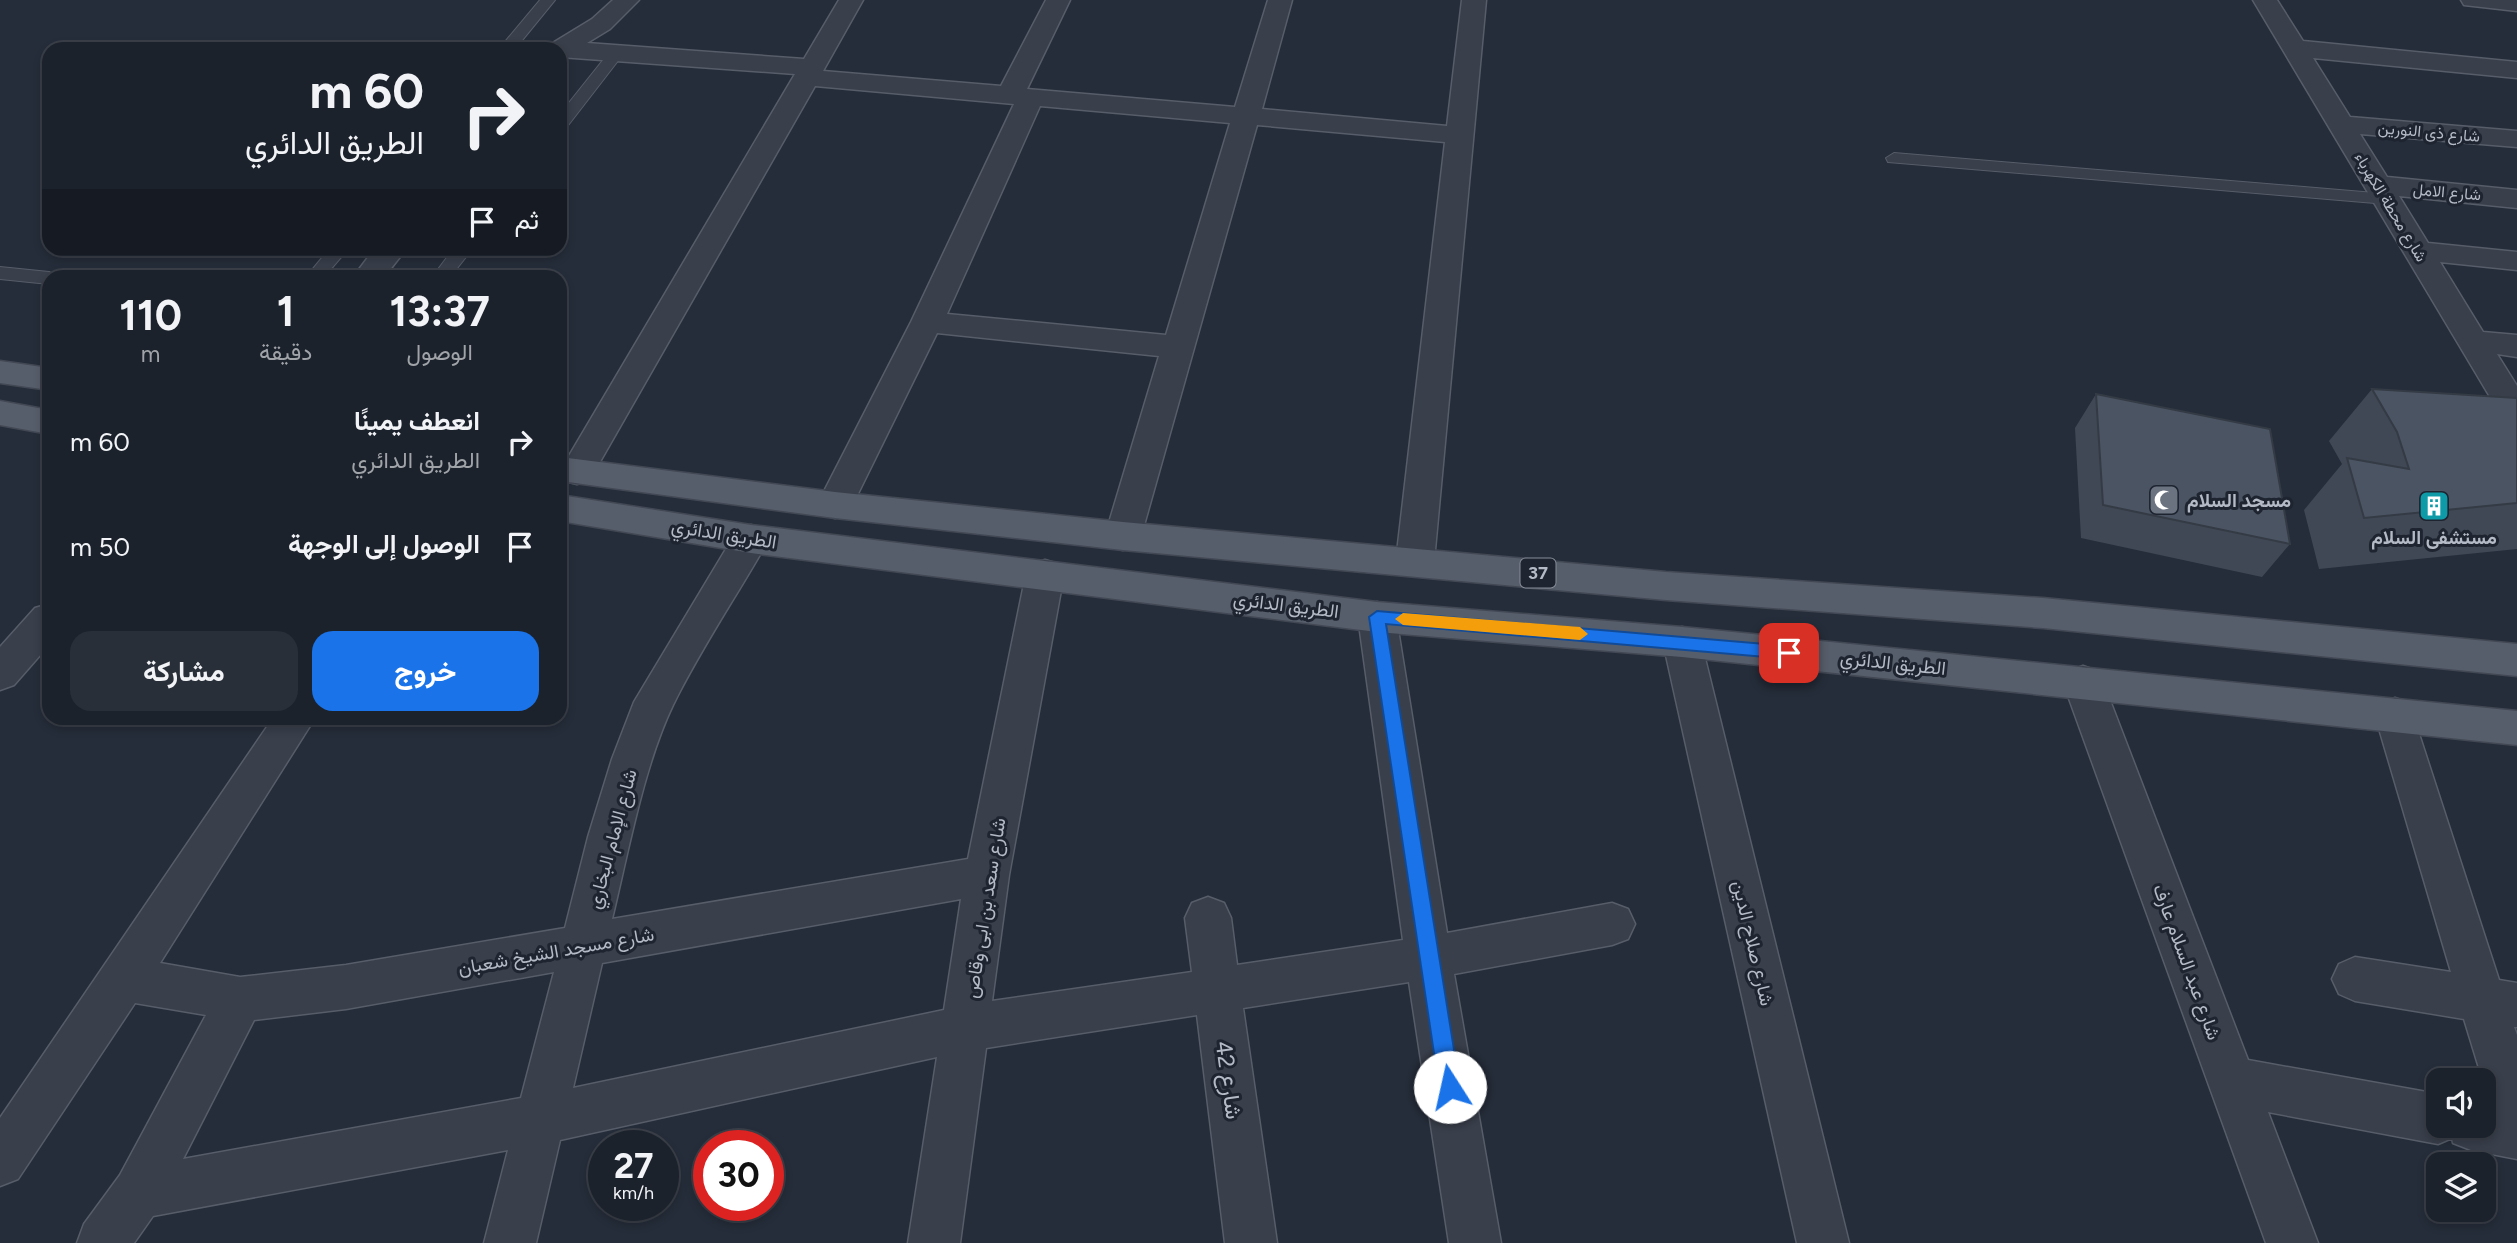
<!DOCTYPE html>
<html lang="ar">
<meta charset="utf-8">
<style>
body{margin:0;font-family:Figtree,Vazirmatn,sans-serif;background:#292f38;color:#f1f3f6;direction:rtl;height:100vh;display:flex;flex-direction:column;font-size:26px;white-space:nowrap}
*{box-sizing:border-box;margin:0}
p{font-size:23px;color:#a0a4a9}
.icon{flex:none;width:38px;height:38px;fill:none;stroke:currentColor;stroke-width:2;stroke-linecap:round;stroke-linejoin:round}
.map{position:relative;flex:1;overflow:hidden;direction:ltr}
.details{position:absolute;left:42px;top:270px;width:525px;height:455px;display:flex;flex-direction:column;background:#1c222c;border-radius:21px;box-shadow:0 4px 10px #0003,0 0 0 2px #3a3f48;direction:rtl}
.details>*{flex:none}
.hud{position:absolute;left:42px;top:42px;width:525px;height:214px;border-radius:21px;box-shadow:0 4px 10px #0003,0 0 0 2px #3a3f48;direction:rtl;background:#1c222c;color:#f1f3f6;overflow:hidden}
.fabs{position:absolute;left:2426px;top:1068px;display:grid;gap:14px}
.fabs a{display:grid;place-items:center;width:70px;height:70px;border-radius:14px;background:#1c222c;box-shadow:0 4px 10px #0003,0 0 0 2px #3a3f48;font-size:35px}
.speed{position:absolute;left:588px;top:1130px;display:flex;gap:14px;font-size:35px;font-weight:700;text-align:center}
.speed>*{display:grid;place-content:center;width:91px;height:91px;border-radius:50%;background:#1c222c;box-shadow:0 4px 10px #0003,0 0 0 2px #3a3f48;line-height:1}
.speed small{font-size:18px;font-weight:400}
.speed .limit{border:10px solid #d22;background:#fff;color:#111}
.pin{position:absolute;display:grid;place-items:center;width:60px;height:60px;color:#fff;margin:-30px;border-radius:14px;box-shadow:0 4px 10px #0006}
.me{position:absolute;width:77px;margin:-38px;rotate:350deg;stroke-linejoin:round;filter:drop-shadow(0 0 5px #0008)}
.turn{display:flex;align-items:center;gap:24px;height:147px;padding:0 28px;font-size:32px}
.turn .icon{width:91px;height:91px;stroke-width:2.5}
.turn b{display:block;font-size:49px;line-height:60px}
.then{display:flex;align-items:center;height:66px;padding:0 28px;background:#0003;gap:14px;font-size:26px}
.eta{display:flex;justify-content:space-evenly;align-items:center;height:119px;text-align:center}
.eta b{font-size:42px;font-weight:700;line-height:49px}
.action{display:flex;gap:14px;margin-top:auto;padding:14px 28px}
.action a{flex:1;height:80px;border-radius:21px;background:#1a73e8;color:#fff;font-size:28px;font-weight:700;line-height:80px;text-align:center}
.action a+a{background:#292f38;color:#f1f3f6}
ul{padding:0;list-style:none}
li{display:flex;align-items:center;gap:21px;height:105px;padding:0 28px}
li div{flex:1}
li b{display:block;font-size:26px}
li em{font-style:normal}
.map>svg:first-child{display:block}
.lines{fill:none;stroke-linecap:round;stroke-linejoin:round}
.lane-casing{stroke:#575d69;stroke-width:2}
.street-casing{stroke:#575d69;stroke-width:3}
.primary-casing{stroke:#424854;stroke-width:3}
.lane{fill:#393f4b;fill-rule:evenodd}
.street{fill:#393f4b;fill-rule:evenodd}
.primary{fill:#575e6b;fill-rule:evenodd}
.wall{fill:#404855}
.building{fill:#4b5463;stroke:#343b45;stroke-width:2}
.route{fill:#1a73e8;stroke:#114b97;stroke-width:2}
.slow{fill:#f59e0b}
.labels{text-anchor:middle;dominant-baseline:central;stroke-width:6;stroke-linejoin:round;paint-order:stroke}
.far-street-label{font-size:16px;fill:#b4bac6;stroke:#1e2430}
.shield{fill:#1e2430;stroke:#878d99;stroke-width:2}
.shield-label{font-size:18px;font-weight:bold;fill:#b4bac6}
.poi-label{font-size:19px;font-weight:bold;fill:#b4bac6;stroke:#1e2430;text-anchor:start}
.street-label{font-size:19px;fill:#b4bac6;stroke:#1e2430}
.near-street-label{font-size:23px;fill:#b4bac6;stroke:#1e2430}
</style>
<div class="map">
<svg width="2517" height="1243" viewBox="0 0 2517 1243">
<rect width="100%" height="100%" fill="#252d3a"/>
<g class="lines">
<g class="lane-casing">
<path id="lane" d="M 540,0 L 555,0 L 515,49 L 499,49 Z
M 616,48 L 624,53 L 566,128 L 560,130 L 560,114 L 611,50 Z
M 1894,153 L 2387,194 L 2396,199 L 2387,204 L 1888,162 L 1886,158 Z
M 330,248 L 349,248 L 325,276 L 307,276 Z
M 454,248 L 473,248 L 451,276 L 433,276 Z
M 0,267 L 49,272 L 57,276 L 49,276 L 49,284 L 0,279 Z"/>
</g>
<g class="street-casing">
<path id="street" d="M 613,0 L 639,0 L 610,29 L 587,43 L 804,59 L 839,0 L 863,0 L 823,71 L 1001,86 L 1046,0 L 1070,0 L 1027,89 L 1235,107 L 1268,0 L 1292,0 L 1262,109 L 1447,126 L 1462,0 L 1486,0 L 1434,561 L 1428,571 L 1415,575 L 1402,571 L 1396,561 L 1445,142 L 1257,125 L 1141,536 L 1136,546 L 1123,550 L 1110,546 L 1105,536 L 1159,356 L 937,333 L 848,514 L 835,518 L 822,514 L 817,505 L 911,322 L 1014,104 L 815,86 L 589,481 L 577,484 L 565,481 L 560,471 L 795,74 L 560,57 L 560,49 L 547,49 L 551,44 L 592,19 ZM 1040,106 L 1230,123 L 1166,335 L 947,314 Z
M 2253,0 L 2277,0 L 2303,41 L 2517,62 L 2517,78 L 2313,58 L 2350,117 L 2517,131 L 2517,147 L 2360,134 L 2387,177 L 2517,190 L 2517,208 L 2399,196 L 2428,243 L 2517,252 L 2517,270 L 2440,262 L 2483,332 L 2517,335 L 2517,357 L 2497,354 L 2517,386 L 2517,426 L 2505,422 Z
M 2461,0 L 2517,0 L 2517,11 L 2464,5 Z
M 375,248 L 407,248 L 385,276 L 354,276 Z
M 751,525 L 764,529 L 769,539 C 738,594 701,648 673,705 C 644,765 628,853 612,919 L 968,859 L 1026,574 L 1032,564 L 1045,560 L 1058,564 L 1064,574 L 1009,875 L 992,1001 L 1192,972 L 1185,918 L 1192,903 L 1208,897 L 1224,903 L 1231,918 L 1237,965 L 1403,940 L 1358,617 L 1363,606 L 1377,602 L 1391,606 L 1396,617 L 1447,933 L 1612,903 L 1628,909 L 1635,924 L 1628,939 L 1612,945 L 1454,974 L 1501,1243 L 1449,1243 L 1409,982 L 1243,1008 L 1277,1243 L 1225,1243 L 1197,1015 L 986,1048 L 960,1243 L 908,1243 L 937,1057 L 560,1140 L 536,1243 L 484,1243 L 508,1150 L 153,1216 L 134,1243 L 77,1243 L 84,1224 L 120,1175 L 206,1015 L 135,1003 L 18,1179 L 0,1186 L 0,1118 L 273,718 L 315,718 L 160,963 L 240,977 L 346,965 L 565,928 L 588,837 L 612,759 L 634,702 L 738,529 ZM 961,899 L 944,1010 L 573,1088 L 602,963 ZM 554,972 L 521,1098 L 183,1159 L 254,1020 L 346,1009 Z
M 49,604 L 49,645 L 14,685 L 0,690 L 0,647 L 35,608 Z
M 1682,627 L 1696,631 L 1701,642 L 1849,1243 L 1797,1243 L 1663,642 L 1668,631 Z
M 2083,666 L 2097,671 L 2103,682 L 2248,1060 L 2438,1094 L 2438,1125 L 2483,1125 L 2483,1103 L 2490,1104 L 2464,1019 L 2355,1001 L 2339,994 L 2332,979 L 2339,964 L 2355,957 L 2451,972 L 2375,715 L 2381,703 L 2395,698 L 2409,703 L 2499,980 L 2517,983 L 2517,1027 L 2514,1027 L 2517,1035 L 2517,1159 L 2471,1150 L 2453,1143 L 2452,1138 L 2438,1144 L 2268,1112 L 2318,1243 L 2266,1243 L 2063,682 L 2069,671 Z"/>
</g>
<g class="primary-casing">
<path id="primary" d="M 0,361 L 49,368 L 49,390 L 0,383 Z
M 0,401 L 49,410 L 49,434 L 0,425 Z
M 560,457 L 835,492 L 1123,522 L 1666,572 L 2043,598 L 2517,644 L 2517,676 L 2043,628 L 1666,600 L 1123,550 L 835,518 L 560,481 Z
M 560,495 L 751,525 L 1377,602 L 1682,627 L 2517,711 L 2517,745 L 1682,657 L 1377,632 L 751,553 L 560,521 Z"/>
</g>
<use href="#lane" class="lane"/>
<use href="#street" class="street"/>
<use href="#primary" class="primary"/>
</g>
<path class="wall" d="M 2372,389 L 2517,398 L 2517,549 L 2319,569 L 2304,510 L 2342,464 L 2329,441 Z
M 2096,394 L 2290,544 L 2262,577 L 2081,538 L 2075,428 Z"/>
<path class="building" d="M 2372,389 L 2517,398 L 2517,503 L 2364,518 L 2347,458 L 2409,469 L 2397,432 Z
M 2096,394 L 2270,429 L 2290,544 L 2103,505 Z"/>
<path class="route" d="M 1377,611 L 1789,646 L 1797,653 L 1789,659 L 1386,624 L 1460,1087 L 1457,1094 L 1450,1097 L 1442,1094 L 1439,1087 L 1369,617 Z"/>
<path class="slow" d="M 1403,613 L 1580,627 L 1588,634 L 1580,640 L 1403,625 L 1395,619 Z"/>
<defs>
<g id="mosque-square" transform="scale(1.575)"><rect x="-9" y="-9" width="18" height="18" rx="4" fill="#6b7280" stroke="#1e2430"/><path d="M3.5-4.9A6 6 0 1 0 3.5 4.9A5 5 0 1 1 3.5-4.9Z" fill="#fff"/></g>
<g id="building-square" transform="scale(1.575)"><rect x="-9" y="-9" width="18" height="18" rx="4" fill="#0f9aa8" stroke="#1e2430"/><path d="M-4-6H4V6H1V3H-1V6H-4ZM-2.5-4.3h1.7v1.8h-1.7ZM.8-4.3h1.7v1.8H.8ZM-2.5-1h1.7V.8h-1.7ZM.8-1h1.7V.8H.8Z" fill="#fff"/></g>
</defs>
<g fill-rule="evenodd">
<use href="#mosque-square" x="2164" y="500"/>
<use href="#building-square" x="2434" y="506"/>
</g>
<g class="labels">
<g class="far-street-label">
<text transform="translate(2429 132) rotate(5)">شارع ذى النورين</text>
<text transform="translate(2447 192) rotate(5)">شارع الامل</text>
<text transform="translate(2391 207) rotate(59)">شارع محطة الكهرباء</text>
</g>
<rect class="shield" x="1520.5" y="558.5" width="35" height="29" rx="5"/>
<g class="shield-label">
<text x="1538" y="573">37</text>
</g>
<g class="poi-label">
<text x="2187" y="500">مسجد السلام</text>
<text x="2434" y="537" text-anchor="middle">مستشفى السلام</text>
</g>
<g class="street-label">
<text transform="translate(724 534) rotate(9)">الطريق الدائري</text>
<text transform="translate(1286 605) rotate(7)">الطريق الدائري</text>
<text transform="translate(1893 663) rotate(6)">الطريق الدائري</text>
<text transform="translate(612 839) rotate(-75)">شارع الإمام البخاري</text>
<text transform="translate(985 908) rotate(-81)">شارع سعد بن ابى وقاص</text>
<text transform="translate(1753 943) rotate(77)">شارع صلاح الدين</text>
<text transform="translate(556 951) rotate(-10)">شارع مسجد الشيخ شعبان</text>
<text transform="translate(2187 962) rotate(70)">شارع عبد السلام عارف</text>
</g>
<g class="near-street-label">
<text transform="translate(1229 1080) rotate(82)">شارع 42</text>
</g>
</g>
</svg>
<div class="fabs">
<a><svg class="icon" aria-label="sound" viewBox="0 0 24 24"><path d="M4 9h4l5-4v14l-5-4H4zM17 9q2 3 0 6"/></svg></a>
<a><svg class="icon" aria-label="layers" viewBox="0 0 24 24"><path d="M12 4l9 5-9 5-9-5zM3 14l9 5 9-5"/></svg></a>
</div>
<div class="speed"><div>27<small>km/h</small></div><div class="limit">30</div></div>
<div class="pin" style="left:1789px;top:653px;background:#d93025"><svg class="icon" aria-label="arrive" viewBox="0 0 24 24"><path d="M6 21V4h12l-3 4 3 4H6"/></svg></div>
<svg class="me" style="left:1450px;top:1087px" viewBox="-20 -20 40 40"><circle r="19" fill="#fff"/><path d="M0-13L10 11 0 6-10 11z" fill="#1a73e8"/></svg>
<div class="hud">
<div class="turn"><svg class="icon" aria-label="right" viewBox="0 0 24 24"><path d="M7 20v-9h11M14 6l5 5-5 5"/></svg><div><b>60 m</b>الطريق الدائري</div></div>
<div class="then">ثم<svg class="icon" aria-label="arrive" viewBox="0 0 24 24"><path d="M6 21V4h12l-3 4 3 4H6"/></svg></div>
</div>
<section class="details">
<div class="eta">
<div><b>13:37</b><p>الوصول</p></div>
<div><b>1</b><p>دقيقة</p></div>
<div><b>110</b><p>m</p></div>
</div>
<ul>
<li><svg class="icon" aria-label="right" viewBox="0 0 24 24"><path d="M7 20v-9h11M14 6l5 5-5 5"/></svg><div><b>انعطف يمينًا</b><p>الطريق الدائري</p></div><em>60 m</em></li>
<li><svg class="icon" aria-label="arrive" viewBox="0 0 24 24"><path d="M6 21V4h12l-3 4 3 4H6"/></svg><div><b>الوصول إلى الوجهة</b></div><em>50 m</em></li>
</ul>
<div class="action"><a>خروج</a><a>مشاركة</a></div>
</section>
</div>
